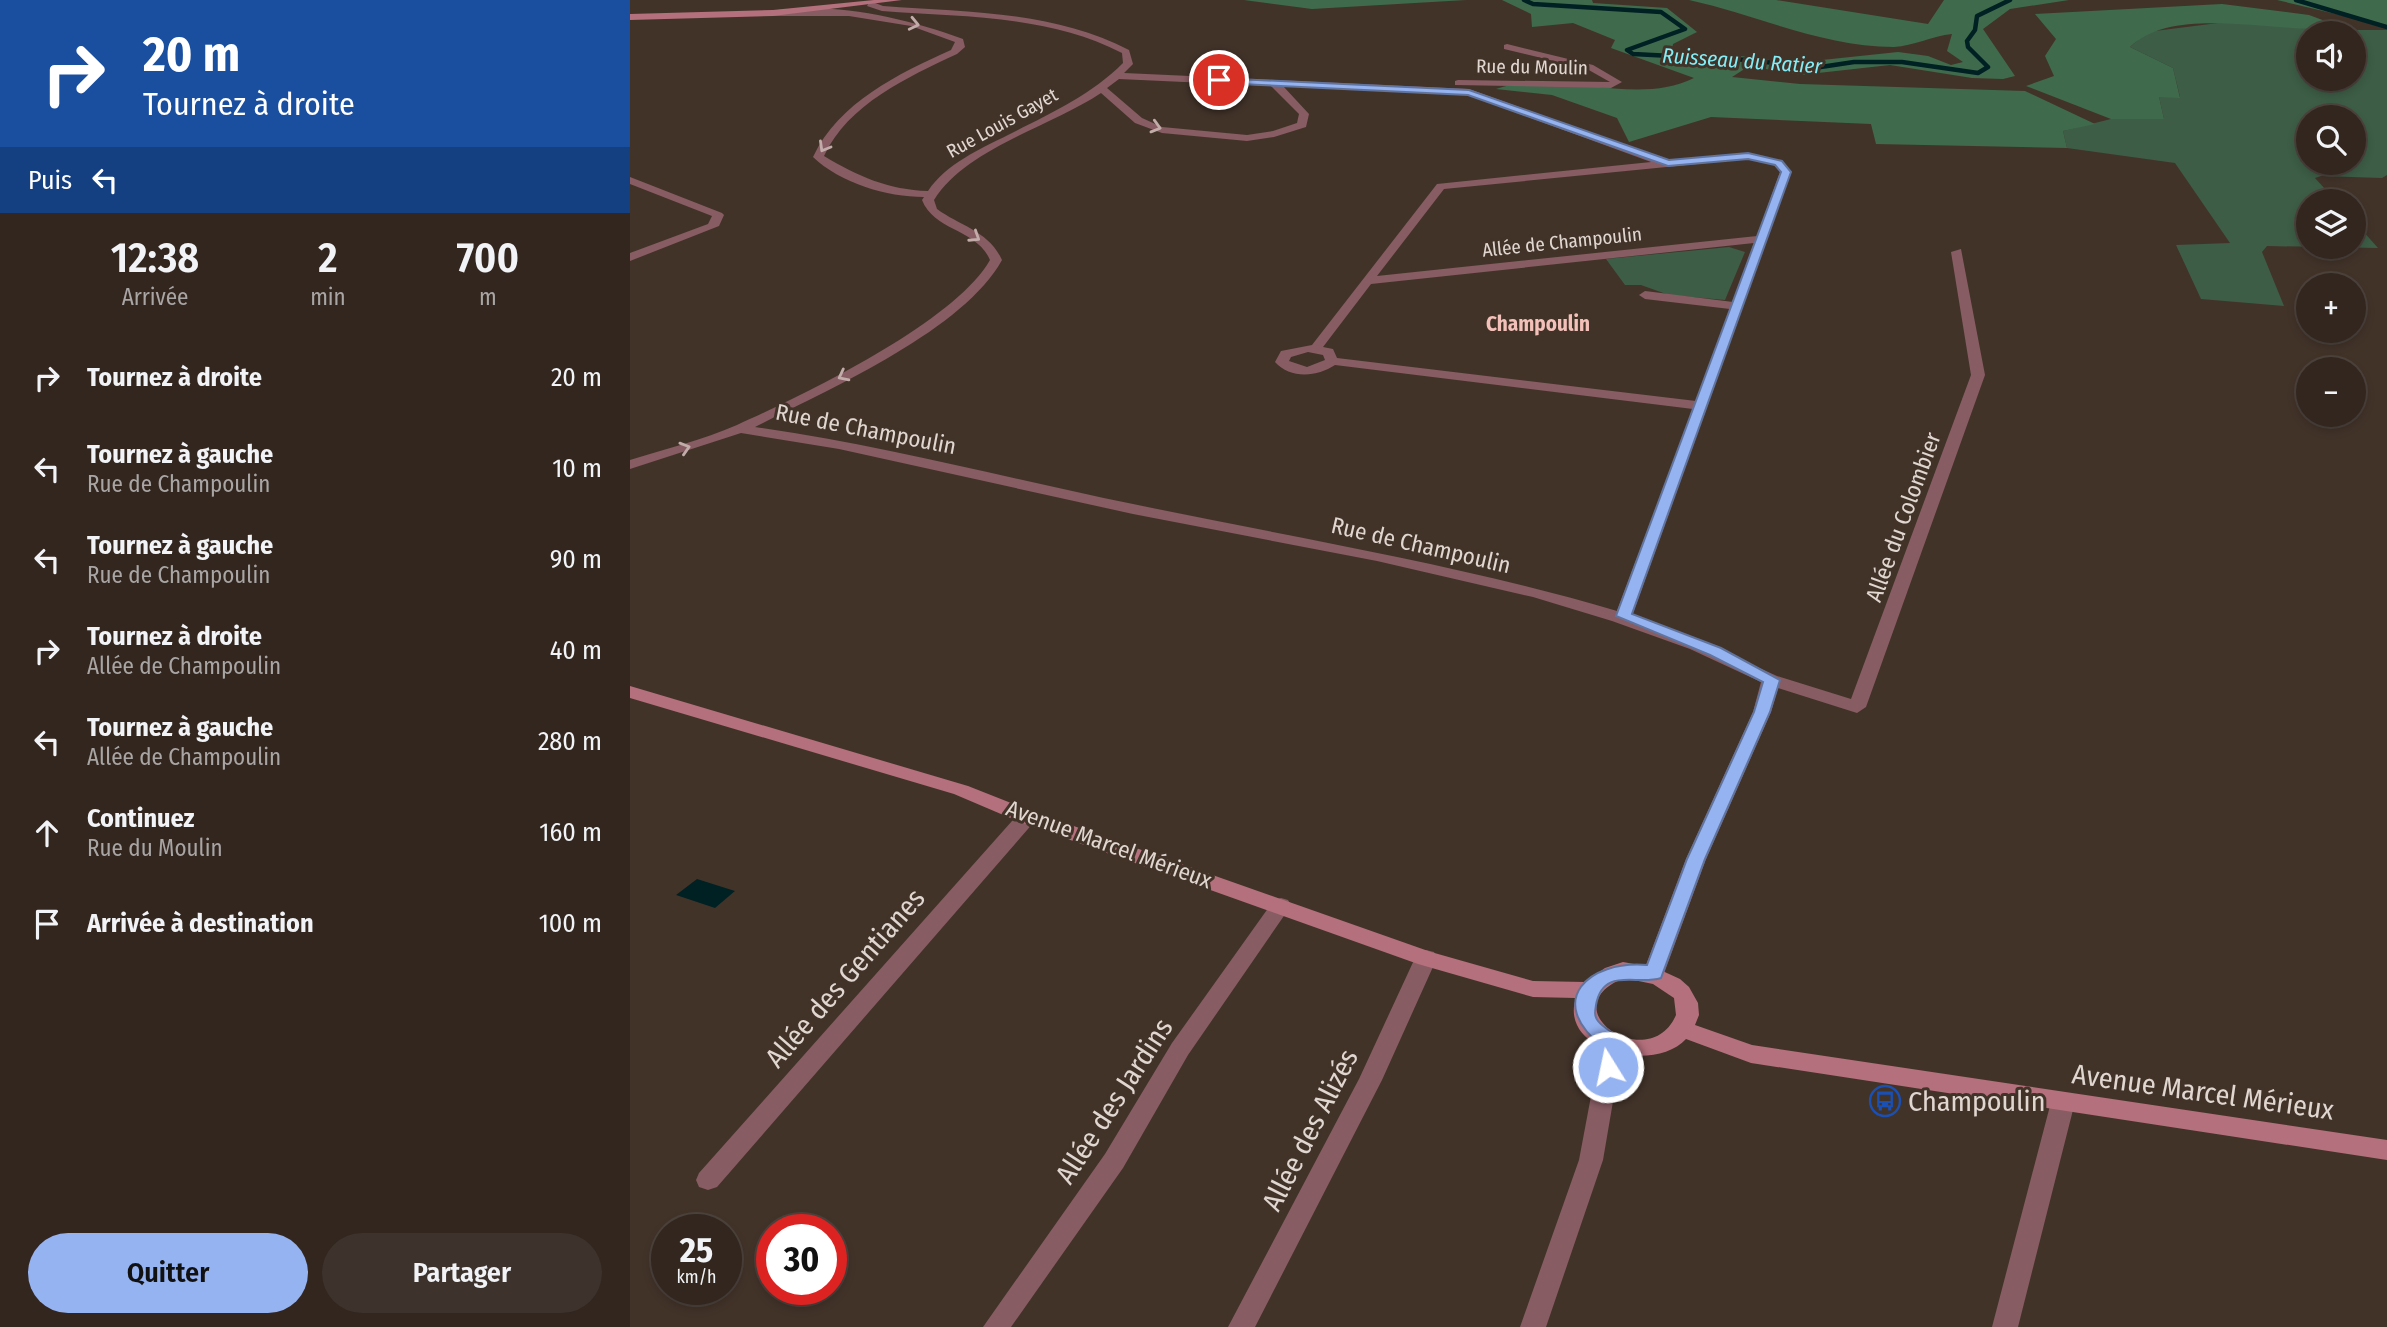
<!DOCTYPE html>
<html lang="fr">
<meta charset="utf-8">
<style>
body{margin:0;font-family:"Fira Sans Condensed",sans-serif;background:#3d322c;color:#f1f3f6;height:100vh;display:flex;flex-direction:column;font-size:26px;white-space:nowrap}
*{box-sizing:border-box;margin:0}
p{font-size:23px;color:#a8a5a4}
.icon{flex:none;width:38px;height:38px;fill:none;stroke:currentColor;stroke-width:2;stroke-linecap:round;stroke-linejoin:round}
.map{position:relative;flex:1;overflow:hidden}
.side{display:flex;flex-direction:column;background:#32261f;width:630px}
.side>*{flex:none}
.banner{background:#1a4fa0;color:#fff;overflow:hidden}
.controls{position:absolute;left:1666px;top:21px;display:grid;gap:14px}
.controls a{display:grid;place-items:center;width:70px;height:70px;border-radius:50%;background:#32261f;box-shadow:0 4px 10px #0003,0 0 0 2px #4d433d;font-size:35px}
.speed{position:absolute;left:21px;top:1214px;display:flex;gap:14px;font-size:35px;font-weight:700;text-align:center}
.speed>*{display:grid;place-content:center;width:91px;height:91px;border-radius:50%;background:#32261f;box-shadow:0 4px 10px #0003,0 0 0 2px #4d433d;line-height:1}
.speed small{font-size:18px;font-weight:400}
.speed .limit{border:10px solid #d22;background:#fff;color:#111}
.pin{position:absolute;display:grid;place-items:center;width:60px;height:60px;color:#fff;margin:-30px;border:4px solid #fff;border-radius:50%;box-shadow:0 2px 7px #0007}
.me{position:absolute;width:77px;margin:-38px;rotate:350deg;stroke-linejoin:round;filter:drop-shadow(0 0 5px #0008)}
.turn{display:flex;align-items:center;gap:24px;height:147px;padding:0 28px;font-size:32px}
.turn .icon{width:91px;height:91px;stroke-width:2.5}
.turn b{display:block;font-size:49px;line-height:60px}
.then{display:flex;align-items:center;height:66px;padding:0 28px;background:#0003;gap:14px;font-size:26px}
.eta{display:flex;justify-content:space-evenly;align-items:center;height:119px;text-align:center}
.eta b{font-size:42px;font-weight:600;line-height:49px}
.primary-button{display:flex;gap:14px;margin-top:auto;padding:14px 28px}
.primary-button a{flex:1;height:80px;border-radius:42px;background:#95b2f1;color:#111;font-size:28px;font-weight:600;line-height:80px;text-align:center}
.primary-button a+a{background:#3d322c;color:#f1f3f6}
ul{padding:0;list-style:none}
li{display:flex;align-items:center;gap:21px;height:91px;padding:0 28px}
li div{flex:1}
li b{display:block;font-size:26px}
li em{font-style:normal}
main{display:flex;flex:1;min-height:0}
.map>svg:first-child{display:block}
.green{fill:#3d5d46;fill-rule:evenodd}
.forest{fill:#3f6b4c}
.water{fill:#002124}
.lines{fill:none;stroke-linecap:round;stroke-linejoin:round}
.stream{stroke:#002124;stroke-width:4.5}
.street{fill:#885c63;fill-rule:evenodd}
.secondary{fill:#b4707c;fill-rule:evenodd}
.oneway{stroke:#c2acaa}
.route{fill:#95b2f1;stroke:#61749d;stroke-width:2}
.labels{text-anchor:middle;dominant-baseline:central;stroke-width:6;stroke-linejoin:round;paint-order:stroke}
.far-street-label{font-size:19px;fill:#e1d7d1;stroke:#423329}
.far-water-label{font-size:21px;font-style:italic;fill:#84eef7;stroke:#423329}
.far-neighbourhood-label{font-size:21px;font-weight:bold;fill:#f4c1ba;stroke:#423329}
.street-label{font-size:23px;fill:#e1d7d1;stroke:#423329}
.near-street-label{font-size:28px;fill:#e1d7d1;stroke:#423329}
.near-poi-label{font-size:28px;fill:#e1d7d1;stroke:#423329;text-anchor:start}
</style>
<main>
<section class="side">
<div class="banner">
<div class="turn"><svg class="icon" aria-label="right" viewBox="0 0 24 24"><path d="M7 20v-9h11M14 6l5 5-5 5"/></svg><div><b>20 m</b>Tournez à droite</div></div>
<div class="then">Puis<svg class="icon" aria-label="left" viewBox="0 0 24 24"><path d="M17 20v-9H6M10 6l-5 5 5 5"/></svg></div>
</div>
<div class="eta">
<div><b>12:38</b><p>Arrivée</p></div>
<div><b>2</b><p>min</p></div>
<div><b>700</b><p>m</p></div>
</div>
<ul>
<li><svg class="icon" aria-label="right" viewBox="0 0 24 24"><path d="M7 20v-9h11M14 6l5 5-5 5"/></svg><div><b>Tournez à droite</b></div><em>20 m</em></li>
<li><svg class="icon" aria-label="left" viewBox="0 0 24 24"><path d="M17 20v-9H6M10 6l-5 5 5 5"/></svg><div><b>Tournez à gauche</b><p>Rue de Champoulin</p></div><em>10 m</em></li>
<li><svg class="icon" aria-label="left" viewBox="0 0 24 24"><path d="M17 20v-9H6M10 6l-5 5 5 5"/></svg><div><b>Tournez à gauche</b><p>Rue de Champoulin</p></div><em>90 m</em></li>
<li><svg class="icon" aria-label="right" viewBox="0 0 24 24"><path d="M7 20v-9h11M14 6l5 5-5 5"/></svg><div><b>Tournez à droite</b><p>Allée de Champoulin</p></div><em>40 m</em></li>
<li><svg class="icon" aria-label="left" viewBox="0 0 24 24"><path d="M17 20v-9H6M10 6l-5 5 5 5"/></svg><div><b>Tournez à gauche</b><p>Allée de Champoulin</p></div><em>280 m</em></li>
<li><svg class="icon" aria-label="ahead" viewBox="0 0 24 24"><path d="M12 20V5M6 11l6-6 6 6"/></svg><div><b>Continuez</b><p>Rue du Moulin</p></div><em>160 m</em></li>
<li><svg class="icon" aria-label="arrive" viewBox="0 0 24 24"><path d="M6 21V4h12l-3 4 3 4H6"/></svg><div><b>Arrivée à destination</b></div><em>100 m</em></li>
</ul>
<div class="primary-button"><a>Quitter</a><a>Partager</a></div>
</section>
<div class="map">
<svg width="1757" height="1327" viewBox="0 0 1757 1327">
<rect width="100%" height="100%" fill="#423329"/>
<path class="green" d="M 1596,22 L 1696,30 L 1757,30 L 1757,175 L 1752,178 L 1691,176 L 1685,178 L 1706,201 L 1678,201 L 1678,247 L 1724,247 L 1724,221 L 1748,248 L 1637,246 L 1632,252 L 1654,306 L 1571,299 L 1546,245 L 1600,243 L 1545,163 L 1437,148 L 1433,131 L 1481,119 L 1534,119 L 1529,97 L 1550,97 L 1543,68 L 1500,47 L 1517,32 ZM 1678,33 L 1724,33 L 1724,79 L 1678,79 ZM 1678,117 L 1724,117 L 1724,163 L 1678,163 Z
M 1099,247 L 1115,252 L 1095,300 L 1039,295 L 1011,285 L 995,285 L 976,259 Z"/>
<path class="forest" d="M 614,0 L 836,0 L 682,9 Z
M 872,0 L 962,0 L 963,3 L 1037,8 L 1067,32 L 1043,44 L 1042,50 L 1132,58 L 1154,64 L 1268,52 L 1298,56 L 1321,65 L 1333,62 L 1317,51 L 1322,34 C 1302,36 1283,46 1264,47 C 1193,47 1127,15 1059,0 L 1146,0 L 1298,24 L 1314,0 L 1439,0 L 1380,9 L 1353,29 L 1385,76 L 1373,79 L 1342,78 L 1260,65 L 1170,75 L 1119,66 L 1102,77 L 1170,84 L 1395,91 L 1465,124 L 1433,131 L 1437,148 L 1246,144 L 1241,124 L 1081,117 L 999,142 L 987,118 L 922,95 L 866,89 C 928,67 1003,108 1064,78 L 981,48 L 985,40 L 943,23 L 902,27 L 901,14 Z
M 1647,0 L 1757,0 L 1757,26 Z
M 1592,4 L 1679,15 L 1714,28 C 1655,36 1545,2 1500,47 L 1543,68 L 1550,98 L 1529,97 L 1534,119 L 1481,119 L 1396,86 L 1424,76 L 1415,56 L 1426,39 L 1405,14 Z"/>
<path class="water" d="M 67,879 L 105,891 L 85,908 L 46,895 Z"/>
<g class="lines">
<path class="stream" d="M 894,0 L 903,4 L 1031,12 L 1055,29 L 997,50 L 1003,54 L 1119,60 L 1184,68 L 1224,62 L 1272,62 L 1348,73 L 1358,67 L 1338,47 L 1337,41 L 1345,30 L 1347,16 L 1380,0
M 1666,0 L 1757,27"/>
<path class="street" d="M 240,1 L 253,6 C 336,12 424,11 499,50 L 503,64 L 494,73 L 839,89 L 1039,161 L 1118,153 L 1152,161 L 1161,172 L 1002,616 L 1072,642 L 1147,676 L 1221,699 L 1341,375 L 1321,252 L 1331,249 L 1355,375 L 1236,707 L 1227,713 L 1148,688 L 1141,712 L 1076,859 L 1032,979 L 1024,981 L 1016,979 L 1013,973 L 1056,859 L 1123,712 L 1131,682 L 1060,649 L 982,621 L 903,597 L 747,561 L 503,514 L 209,449 L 111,433 L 0,469 L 0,460 C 35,449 73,440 107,425 C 174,395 325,322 360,260 C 347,229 304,231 292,200 L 294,197 C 257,197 210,183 183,157 C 209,102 268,74 321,50 L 325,42 L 281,26 L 219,16 L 143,16 L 140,11 C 205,2 272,17 333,39 L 335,47 L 327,54 C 278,77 218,104 194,156 C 227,176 259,190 298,191 C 316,164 350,149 378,135 C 419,114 460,96 493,63 L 492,53 C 419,15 333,17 252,11 L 237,6 ZM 489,79 L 641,86 L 669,114 L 667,123 L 643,131 L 617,135 L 532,127 L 512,118 L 477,88 ZM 653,86 L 838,95 L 1021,162 L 807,184 L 682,345 L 651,351 L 645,362 C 660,379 687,377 705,365 L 1063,409 L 987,611 C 828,564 665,538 503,504 C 377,478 252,445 125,427 C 197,390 333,331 372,260 C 359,231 330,226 307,209 L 304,200 C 337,148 420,127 471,93 L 505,123 L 532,133 L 617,141 L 644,137 L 676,127 L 679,114 ZM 1118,159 L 1144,165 L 1150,172 L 1127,236 L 747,276 L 814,189 ZM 1124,243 L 1103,302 L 1015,291 L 1009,295 L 1015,299 L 1100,309 L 1066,401 L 707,358 L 703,349 L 693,347 L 741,284 ZM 678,352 L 693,355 L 695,360 L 677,367 L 659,361 L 661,357 Z
M 877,44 L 963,65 L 992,82 L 981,88 L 825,85 L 825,81 L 828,80 L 980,82 L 957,69 L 874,49 L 874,45 Z
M 0,177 L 92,213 L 94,215 L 89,226 L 0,261 L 0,253 L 78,224 L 82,216 L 0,184 Z
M 397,810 L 404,812 L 407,817 L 404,822 L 87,1187 L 78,1190 L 69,1187 L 66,1180 L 69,1173 L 390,812 Z
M 651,898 L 658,900 L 661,905 L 658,910 L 558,1055 L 493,1168 L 381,1327 L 353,1327 L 475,1154 L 542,1043 L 644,900 Z
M 796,950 L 804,952 L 807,958 L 752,1080 L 625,1327 L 598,1327 L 729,1079 L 785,958 L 788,952 Z
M 982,1034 L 990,1037 L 993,1043 L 973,1160 L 916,1327 L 890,1327 L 949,1160 L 971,1043 L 974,1037 Z
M 1433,1093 L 1441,1095 L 1445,1102 L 1388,1327 L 1362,1327 L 1421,1102 L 1425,1095 Z"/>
<path class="secondary" d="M 244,0 L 272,0 L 143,16 L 0,20 L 0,14 L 143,10 Z
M 0,686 L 338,786 L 404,812 L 801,952 L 903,981 L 955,982 L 975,968 L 993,962 L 1026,968 L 1050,979 L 1059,987 L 1068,1003 L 1069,1015 L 1065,1025 L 1122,1045 L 1757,1140 L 1757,1160 L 1121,1063 L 1056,1039 C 1024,1074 928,1051 946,998 L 903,997 L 788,964 L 390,822 L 324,794 L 0,698 ZM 994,978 L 1023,984 L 1044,998 L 1046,1015 C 1020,1076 918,1009 994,978 Z"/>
</g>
<defs><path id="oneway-chevron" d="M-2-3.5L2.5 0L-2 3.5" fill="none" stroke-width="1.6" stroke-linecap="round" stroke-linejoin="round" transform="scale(1.75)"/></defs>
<g class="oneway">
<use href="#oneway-chevron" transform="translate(284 24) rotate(13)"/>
<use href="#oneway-chevron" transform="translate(526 127) rotate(16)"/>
<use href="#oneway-chevron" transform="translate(194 147) rotate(120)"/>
<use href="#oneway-chevron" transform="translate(345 237) rotate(33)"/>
<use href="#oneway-chevron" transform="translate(213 376) rotate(153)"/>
<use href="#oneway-chevron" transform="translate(55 448) rotate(-17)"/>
</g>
<path class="route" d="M 586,78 L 839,90 L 1039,160 L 1118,153 L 1152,161 L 1161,172 L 1002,614 L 1091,648 L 1150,680 L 1140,712 L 1075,859 L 1031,978 C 1007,986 973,966 966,1005 C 965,1011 964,1016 968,1021 C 975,1030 987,1033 993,1044 L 985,1073 L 971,1073 L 968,1067 L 972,1046 C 915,1001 958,960 1017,965 L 1057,859 L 1124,712 L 1133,682 L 1080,655 L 986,616 L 1151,172 L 1145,165 L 1118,159 L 1038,166 L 838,95 L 589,83 Z"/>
<defs>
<g id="bus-ring" transform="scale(1.575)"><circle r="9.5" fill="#423329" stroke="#1a4fb4" stroke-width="1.5"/><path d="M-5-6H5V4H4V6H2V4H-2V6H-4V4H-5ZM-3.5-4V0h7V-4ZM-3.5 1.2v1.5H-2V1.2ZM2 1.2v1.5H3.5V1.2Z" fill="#1a4fb4"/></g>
</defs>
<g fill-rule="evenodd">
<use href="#bus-ring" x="1255" y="1101"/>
</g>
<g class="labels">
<g class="far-street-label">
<text transform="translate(902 67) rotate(1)">Rue du Moulin</text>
<text transform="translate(372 123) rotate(-29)">Rue Louis Gayet</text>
<text transform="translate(932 242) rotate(-6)">Allée de Champoulin</text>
</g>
<g class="far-water-label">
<text transform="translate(1112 61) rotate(4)">Ruisseau du Ratier</text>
</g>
<g class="far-neighbourhood-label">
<text x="908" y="324">Champoulin</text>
</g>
<g class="street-label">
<text transform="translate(236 429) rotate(11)">Rue de Champoulin</text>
<text transform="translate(1273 517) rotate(-70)">Allée du Colombier</text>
<text transform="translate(791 545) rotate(13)">Rue de Champoulin</text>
<text transform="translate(479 844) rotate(20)">Avenue Marcel Mérieux</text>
</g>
<g class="near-street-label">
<text transform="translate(215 978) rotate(-49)">Allée des Gentianes</text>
<text transform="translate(1573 1092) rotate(8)">Avenue Marcel Mérieux</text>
<text transform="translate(484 1101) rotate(-57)">Allée des Jardins</text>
<text transform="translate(680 1130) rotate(-63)">Allée des Alizés</text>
</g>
<g class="near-poi-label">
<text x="1278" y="1101">Champoulin</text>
</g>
</g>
</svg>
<div class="controls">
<a><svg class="icon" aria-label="sound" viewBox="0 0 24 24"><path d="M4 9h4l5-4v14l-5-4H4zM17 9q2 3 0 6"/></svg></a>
<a><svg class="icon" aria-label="search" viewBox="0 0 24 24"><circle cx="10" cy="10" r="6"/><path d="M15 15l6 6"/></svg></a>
<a><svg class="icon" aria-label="layers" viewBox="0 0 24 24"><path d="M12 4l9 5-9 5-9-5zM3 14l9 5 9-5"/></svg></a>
<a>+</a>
<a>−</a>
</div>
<div class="speed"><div>25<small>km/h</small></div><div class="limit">30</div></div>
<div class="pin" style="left:589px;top:80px;background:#d93025"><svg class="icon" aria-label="arrive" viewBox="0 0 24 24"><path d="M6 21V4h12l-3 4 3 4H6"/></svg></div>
<svg class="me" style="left:978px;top:1067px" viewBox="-20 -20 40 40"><circle r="17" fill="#95b2f1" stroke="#fff" stroke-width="3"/><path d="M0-11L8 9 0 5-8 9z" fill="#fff"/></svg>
</div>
</main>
